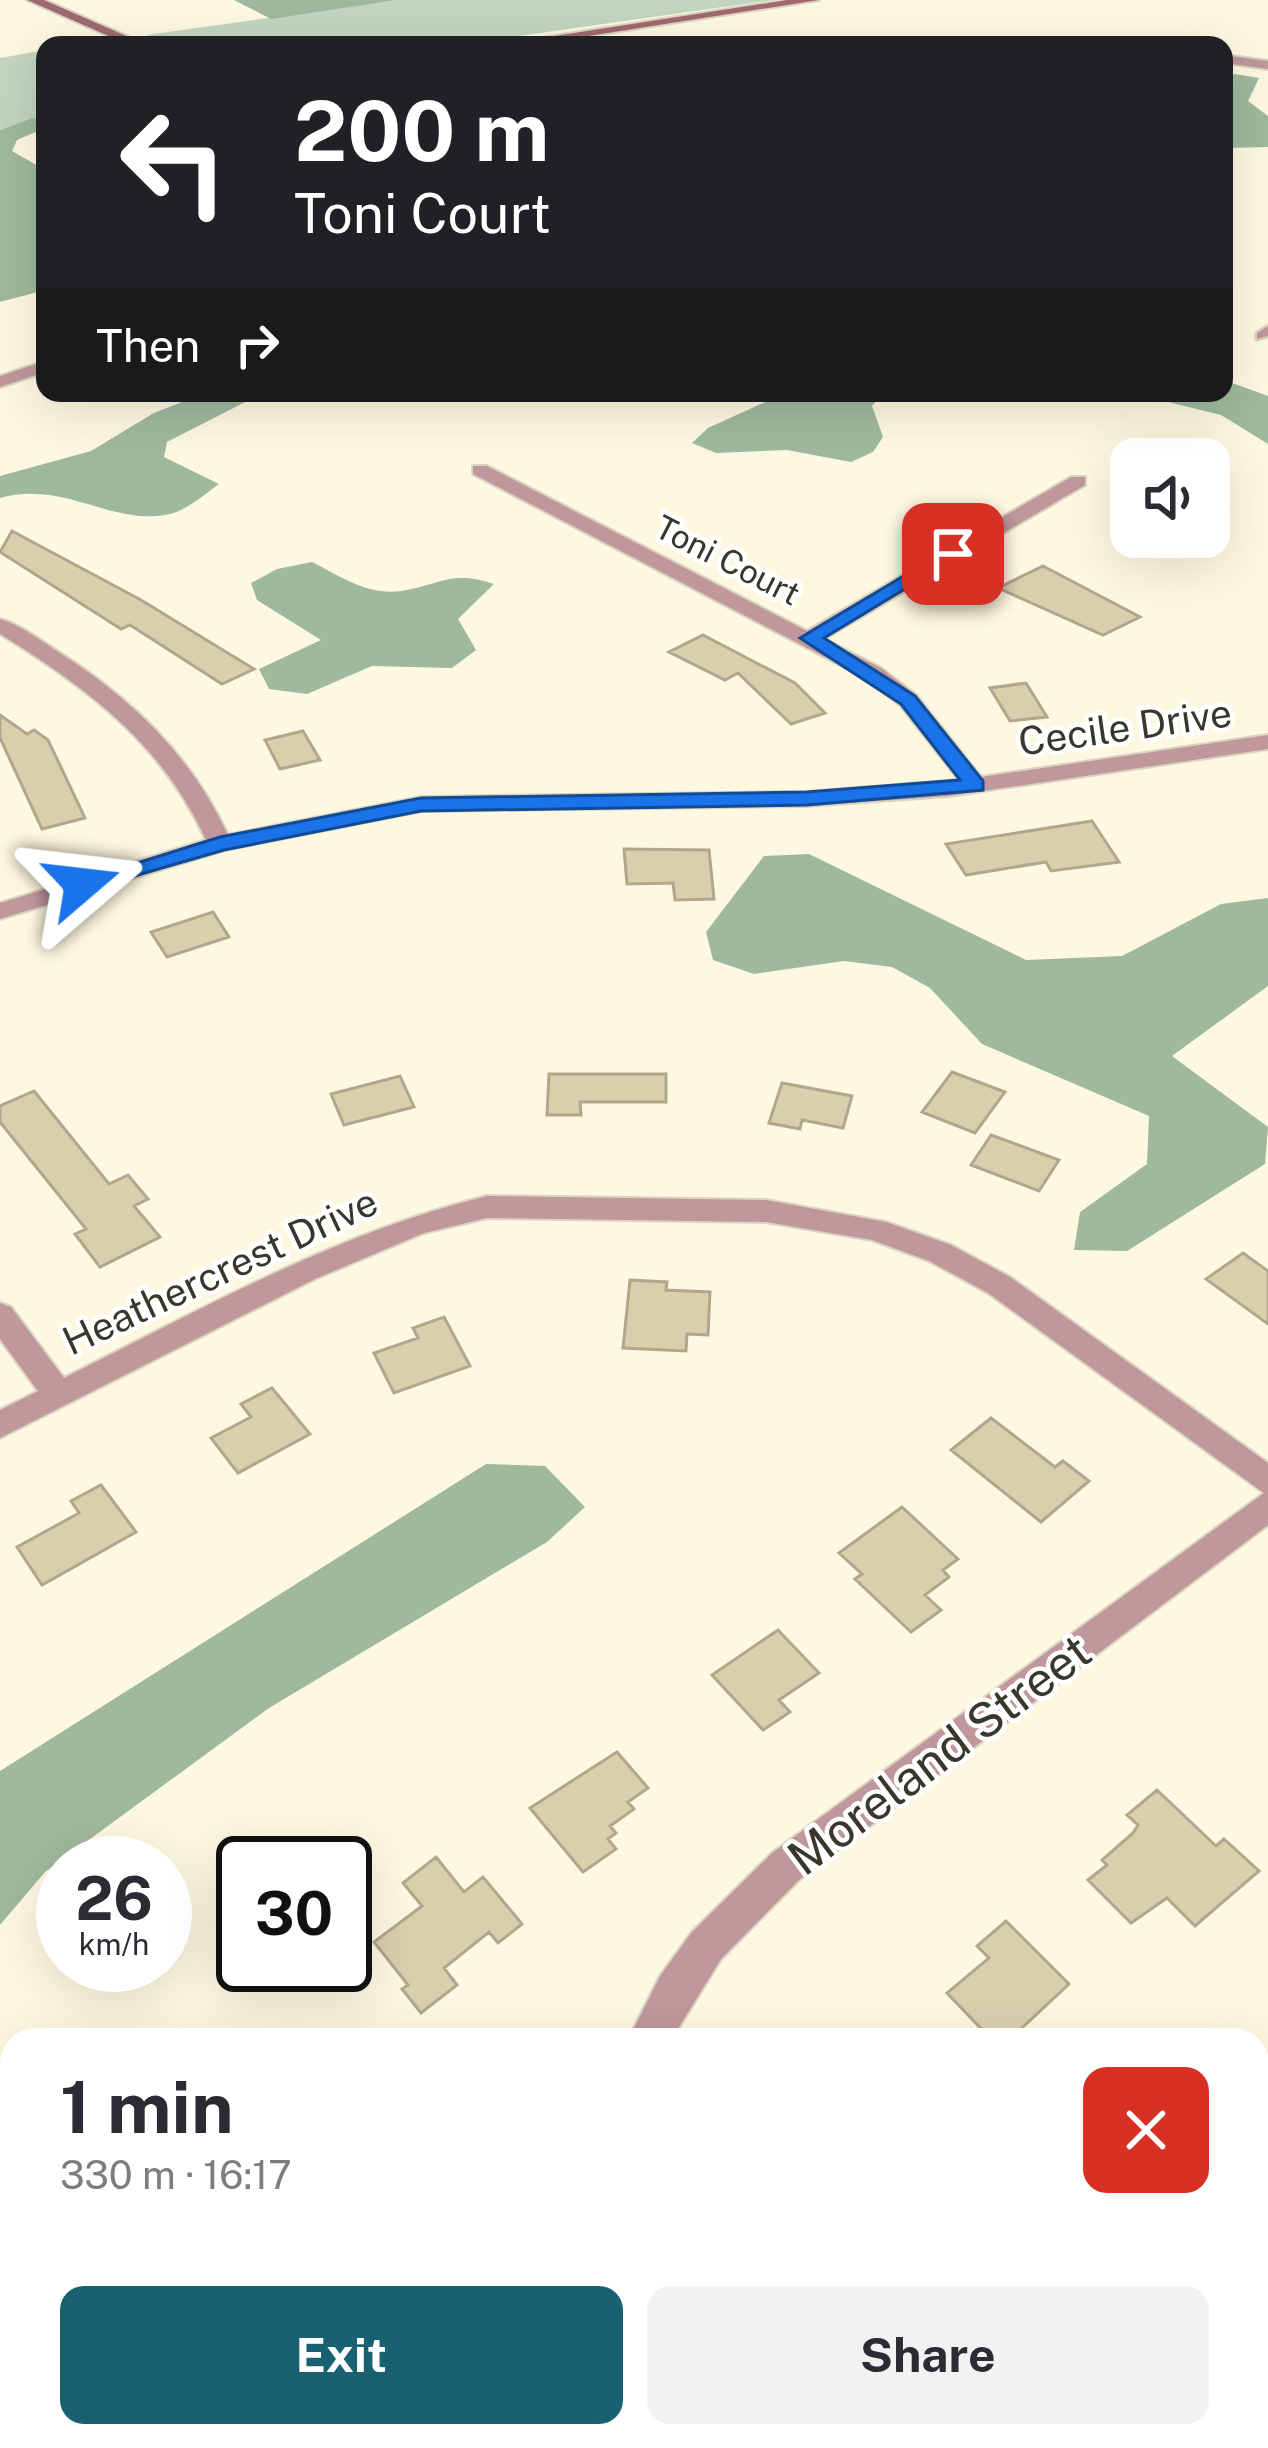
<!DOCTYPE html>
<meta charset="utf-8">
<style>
body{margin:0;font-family:"Public Sans",sans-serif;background:#f2f2f3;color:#2b2b33;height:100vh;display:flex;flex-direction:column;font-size:45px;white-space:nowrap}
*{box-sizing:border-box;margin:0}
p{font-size:39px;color:#7c7c81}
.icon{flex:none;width:66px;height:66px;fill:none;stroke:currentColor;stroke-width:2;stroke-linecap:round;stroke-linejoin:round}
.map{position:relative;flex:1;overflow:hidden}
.panel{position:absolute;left:0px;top:2028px;width:1269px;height:420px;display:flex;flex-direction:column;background:#fff;border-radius:36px 36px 0 0;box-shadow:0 12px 48px #0002}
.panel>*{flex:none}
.banner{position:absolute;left:36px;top:36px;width:1197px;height:366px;border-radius:24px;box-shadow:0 12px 48px #0002;background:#202124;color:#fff;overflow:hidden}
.controls{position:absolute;left:1110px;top:438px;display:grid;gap:24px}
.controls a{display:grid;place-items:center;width:120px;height:120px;border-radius:24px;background:#fff;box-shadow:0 12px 48px #0002;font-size:60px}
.speed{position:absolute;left:36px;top:1836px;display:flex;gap:24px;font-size:60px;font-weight:700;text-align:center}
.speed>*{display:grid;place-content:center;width:156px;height:156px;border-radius:50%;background:#fff;box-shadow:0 12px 48px #0002;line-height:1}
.speed small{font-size:30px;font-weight:400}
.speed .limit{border:6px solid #111;border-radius:18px;background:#fff;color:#111}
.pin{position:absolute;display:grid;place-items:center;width:102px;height:102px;color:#fff;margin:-51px;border-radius:24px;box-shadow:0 6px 18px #0006}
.me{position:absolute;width:132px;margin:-66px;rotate:73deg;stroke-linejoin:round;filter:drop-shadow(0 0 9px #0008)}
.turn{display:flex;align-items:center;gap:42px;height:252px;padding:0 60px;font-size:54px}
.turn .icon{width:156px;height:156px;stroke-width:2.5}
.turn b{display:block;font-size:84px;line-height:102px}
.then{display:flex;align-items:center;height:114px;padding:0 60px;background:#0003;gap:24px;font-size:45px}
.round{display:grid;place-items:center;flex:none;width:126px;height:126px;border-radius:24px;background:#f2f2f3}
.overview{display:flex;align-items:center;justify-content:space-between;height:204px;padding:0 60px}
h1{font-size:72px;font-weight:700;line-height:90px}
.cta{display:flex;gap:24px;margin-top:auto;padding:24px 60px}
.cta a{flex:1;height:138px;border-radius:24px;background:#196071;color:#fff;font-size:48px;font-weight:700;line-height:138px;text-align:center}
.cta a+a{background:#f2f2f3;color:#2b2b33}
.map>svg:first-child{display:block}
.green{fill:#c2d5c1}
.forest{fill:#9fb99e}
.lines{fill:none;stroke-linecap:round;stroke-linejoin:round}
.stream{stroke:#8fa5b1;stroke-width:16}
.building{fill:#dacfad;stroke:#b0a78d;stroke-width:3}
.lane-casing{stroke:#dbd5c0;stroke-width:5}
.street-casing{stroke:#dbd5c0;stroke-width:4}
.secondary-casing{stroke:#dbd5c0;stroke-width:4}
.lane{fill:#bf979d;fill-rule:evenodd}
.street{fill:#bf979d;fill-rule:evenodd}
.secondary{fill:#a06872;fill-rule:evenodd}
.route{fill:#1a73e8;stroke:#114b97;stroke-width:3}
.labels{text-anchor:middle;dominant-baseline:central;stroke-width:9;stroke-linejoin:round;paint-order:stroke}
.far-street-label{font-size:33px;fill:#39362b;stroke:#fff}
.street-label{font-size:39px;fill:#39362b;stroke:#fff}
.near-street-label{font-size:48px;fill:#39362b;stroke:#fff}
</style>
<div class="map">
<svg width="1268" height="2448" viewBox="0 0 1268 2448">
<rect width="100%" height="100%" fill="#fff8e1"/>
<path class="green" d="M 396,0 L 773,0 L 454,45 L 171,45 L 147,35 Z
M 45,50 L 45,120 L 32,118 L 0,130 L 0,58 Z"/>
<path class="forest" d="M 234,0 L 396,0 L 271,19 Z
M 1235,74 L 1259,78 L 1248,101 L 1268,116 L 1268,147 L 1224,148 L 1224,77 Z
M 32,118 L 45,120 L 45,128 L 17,140 L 12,151 L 45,170 L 45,290 L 0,302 L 0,130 Z
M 1224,380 L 1268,396 L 1268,444 L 1221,415 L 1132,393 L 1224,393 Z
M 205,393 L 263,393 L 167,442 L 164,457 L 219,484 C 205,494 187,510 170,514 C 113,527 64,480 0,498 L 0,476 L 91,451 L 154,413 Z
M 785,393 L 883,393 L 872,406 L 883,437 L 873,452 L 851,462 L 787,450 L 716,453 L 692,443 L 708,428 Z
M 312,562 C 340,576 368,596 402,591 C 442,584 452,570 494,584 L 458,619 L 476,650 L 452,668 L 372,666 L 307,694 L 269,689 L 259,669 L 321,640 L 257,600 L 251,583 L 277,569 Z
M 809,854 L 1026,960 L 1122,956 L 1221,904 L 1268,898 L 1268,986 L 1172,1056 L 1268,1127 L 1265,1164 L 1127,1251 L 1074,1250 L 1080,1212 L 1147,1164 L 1149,1116 L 982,1044 L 930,988 L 892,967 L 844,961 L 754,974 L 713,960 L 706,932 L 764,856 Z
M 486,1464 L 545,1466 L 585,1507 L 547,1542 L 269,1708 L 45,1872 L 0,1925 L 0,1771 Z"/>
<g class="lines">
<path class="stream" d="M 1257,2241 L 1268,2232
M 1077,2448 L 1089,2436"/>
</g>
<path class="building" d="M 12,531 L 141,600 L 254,669 L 222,684 L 130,625 L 121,629 L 0,552 Z
M 1043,566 L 1140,617 L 1103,635 L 998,588 Z
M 703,635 L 795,683 L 825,713 L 791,724 L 738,673 L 725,680 L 669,652 Z
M 1026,683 L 1047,717 L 1010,721 L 990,688 Z
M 0,715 L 27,734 L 34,730 L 48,740 L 85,818 L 42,829 L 0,738 Z
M 303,731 L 320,760 L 280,769 L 265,740 Z
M 1092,821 L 1119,862 L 1051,871 L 1046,862 L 966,875 L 946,844 Z
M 624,849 L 709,850 L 714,899 L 675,900 L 673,883 L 627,884 Z
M 213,912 L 229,937 L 167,957 L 151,932 Z
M 952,1072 L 1005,1092 L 975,1133 L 922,1112 Z
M 549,1074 L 666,1074 L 666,1102 L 580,1102 L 581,1115 L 547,1115 Z
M 400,1076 L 414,1107 L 344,1125 L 331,1094 Z
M 782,1083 L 852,1096 L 843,1128 L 802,1120 L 800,1129 L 769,1123 Z
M 34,1091 L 109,1184 L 128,1175 L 148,1199 L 134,1206 L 160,1237 L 100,1267 L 75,1234 L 86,1229 L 0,1122 L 0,1106 Z
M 991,1135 L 1059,1160 L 1039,1191 L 971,1165 Z
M 1243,1253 L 1268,1271 L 1268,1324 L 1206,1279 Z
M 630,1280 L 667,1282 L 666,1290 L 710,1292 L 708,1335 L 687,1334 L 686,1351 L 623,1348 Z
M 444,1317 L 470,1366 L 394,1393 L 374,1353 L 418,1338 L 413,1328 Z
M 272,1388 L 310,1434 L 238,1473 L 211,1438 L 251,1417 L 241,1404 Z
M 991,1418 L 1055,1467 L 1063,1461 L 1089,1481 L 1041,1522 L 951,1450 Z
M 101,1485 L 136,1532 L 42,1585 L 17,1547 L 79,1513 L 71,1501 Z
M 902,1507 L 958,1559 L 943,1570 L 949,1577 L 925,1595 L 941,1610 L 911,1632 L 855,1579 L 862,1574 L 839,1553 Z
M 778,1630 L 819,1673 L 779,1700 L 790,1712 L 763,1730 L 712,1675 Z
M 617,1752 L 648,1788 L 628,1802 L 634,1809 L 610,1826 L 616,1833 L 608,1839 L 616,1849 L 583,1872 L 530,1808 Z
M 1157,1790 L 1216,1846 L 1224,1839 L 1259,1871 L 1195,1926 L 1167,1898 L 1131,1923 L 1088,1880 L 1107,1865 L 1102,1860 L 1133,1833 L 1138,1825 L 1127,1815 Z
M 436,1857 L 464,1892 L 483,1877 L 522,1924 L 498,1943 L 489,1932 L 444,1968 L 457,1985 L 421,2013 L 402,1989 L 408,1985 L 374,1942 L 422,1906 L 403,1883 Z
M 1006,1921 L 1069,1984 L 1009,2040 L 992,2040 L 947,1993 L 989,1958 L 977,1946 Z"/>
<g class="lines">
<g class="lane-casing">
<path id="lane" d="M 1268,326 L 1268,336 L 1257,339 L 1257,333 Z"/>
</g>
<g class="street-casing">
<path id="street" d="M 1224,55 L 1268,61 L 1268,69 L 1224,63 Z
M 45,361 L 45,372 L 0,387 L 0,376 Z
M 473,466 L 487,466 L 807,631 L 1071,477 L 1085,477 L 1085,485 L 824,639 L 881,668 L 916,695 L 981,777 L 1268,735 L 1268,749 L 949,796 L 807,806 L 421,811 L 225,850 L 0,919 L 0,903 L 206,840 C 162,744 89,689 0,634 L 0,619 C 20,625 39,639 57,651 C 132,699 190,754 228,835 L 421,797 L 807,792 L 959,780 L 900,705 L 865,678 L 473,474 Z
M 487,1196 L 766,1200 L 886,1222 L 951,1245 L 1010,1277 L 1268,1463 L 1268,1525 L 800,1879 L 721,1959 L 671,2040 L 628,2040 L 660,1976 L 692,1932 L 772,1853 L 1264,1493 L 988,1293 L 929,1261 L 872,1240 L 766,1222 L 487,1218 L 424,1233 L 315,1279 L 0,1438 L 0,1410 L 38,1391 L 0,1339 L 0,1303 L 11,1307 L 64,1378 C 202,1309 336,1233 487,1196 Z
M 151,2436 L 221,2436 L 216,2448 L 146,2448 Z
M 604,2436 L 654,2436 L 659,2448 L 609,2448 Z"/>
</g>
<g class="secondary-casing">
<path id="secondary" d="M 27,0 L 44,0 L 147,45 L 129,45 Z
M 787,0 L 819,0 L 531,45 L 497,45 Z"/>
</g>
<use href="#lane" class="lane"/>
<use href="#street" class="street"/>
<use href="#secondary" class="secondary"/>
</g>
<path class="route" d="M 947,550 L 962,554 L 824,638 L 915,696 L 983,781 L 983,790 L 807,805 L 421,811 L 224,850 L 82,891 L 71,884 L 220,837 L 421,798 L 807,792 L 960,780 L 901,704 L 800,638 Z"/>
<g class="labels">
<g class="far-street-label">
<text transform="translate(728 560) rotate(27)">Toni Court</text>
</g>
<g class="street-label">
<text transform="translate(1125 727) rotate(-8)">Cecile Drive</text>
<text transform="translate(220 1271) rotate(-25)">Heathercrest Drive</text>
</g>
<g class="near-street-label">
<text transform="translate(939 1754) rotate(-37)">Moreland Street</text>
</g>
</g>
</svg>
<div class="controls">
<a><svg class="icon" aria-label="sound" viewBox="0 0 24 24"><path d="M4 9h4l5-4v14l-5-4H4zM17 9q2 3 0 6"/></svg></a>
</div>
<div class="speed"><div>26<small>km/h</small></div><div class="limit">30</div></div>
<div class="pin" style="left:953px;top:554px;background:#d93025"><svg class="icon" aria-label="arrive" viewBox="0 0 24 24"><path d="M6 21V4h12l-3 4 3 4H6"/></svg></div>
<svg class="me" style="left:82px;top:884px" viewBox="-20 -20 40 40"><path d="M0-17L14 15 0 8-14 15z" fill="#1a73e8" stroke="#fff" stroke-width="4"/></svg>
<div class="banner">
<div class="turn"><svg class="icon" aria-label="left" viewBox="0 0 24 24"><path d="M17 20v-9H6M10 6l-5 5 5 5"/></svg><div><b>200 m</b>Toni Court</div></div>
<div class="then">Then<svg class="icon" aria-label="right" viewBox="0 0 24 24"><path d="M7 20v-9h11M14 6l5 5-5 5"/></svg></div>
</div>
<section class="panel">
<div class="overview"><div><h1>1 min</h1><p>330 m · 16:17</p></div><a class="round" style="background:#d93025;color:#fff"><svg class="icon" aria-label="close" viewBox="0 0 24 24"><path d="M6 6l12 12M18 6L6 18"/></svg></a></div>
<div class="cta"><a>Exit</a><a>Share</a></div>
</section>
</div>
